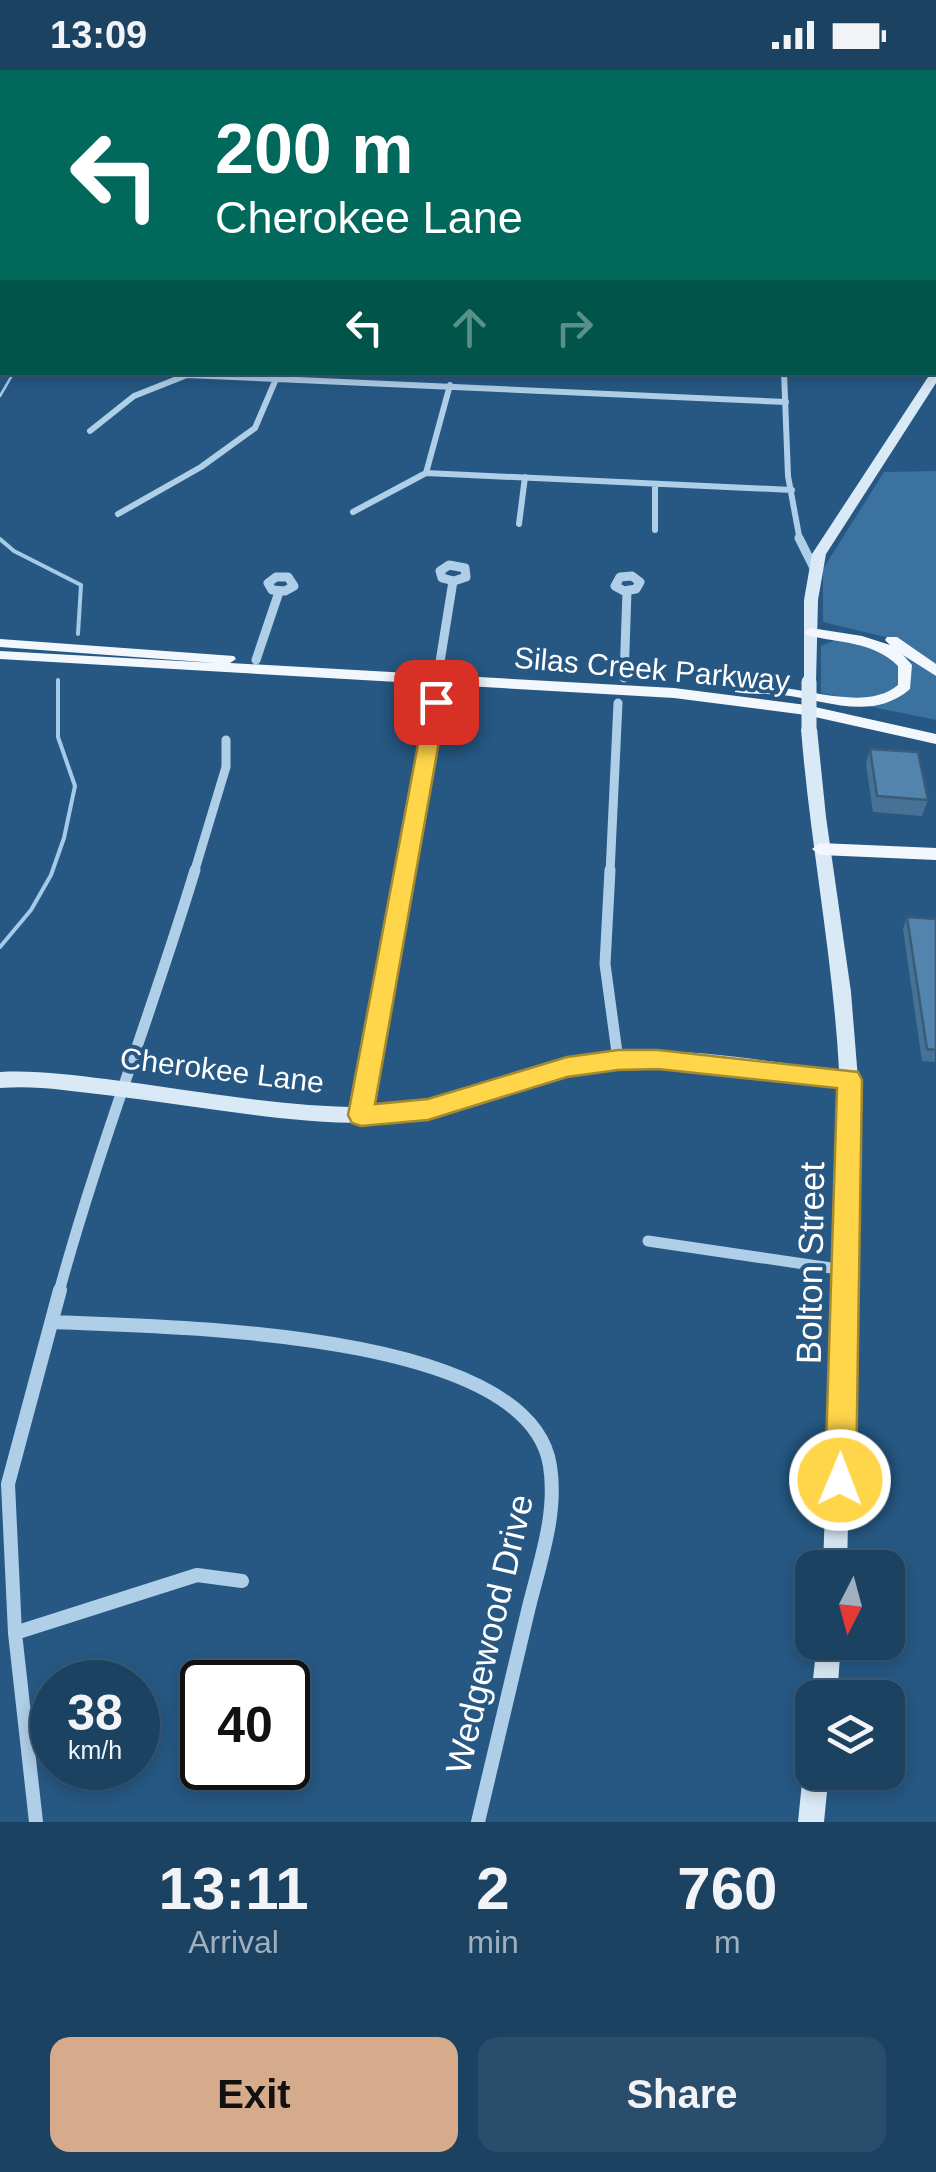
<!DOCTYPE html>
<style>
body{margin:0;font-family:Arial,sans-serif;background:#294d6b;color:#f1f3f6;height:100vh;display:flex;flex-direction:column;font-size:38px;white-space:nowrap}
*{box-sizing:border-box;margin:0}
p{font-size:32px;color:#a0b0be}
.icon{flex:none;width:55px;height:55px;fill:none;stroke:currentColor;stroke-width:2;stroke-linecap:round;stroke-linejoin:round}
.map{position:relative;height:1752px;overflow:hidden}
.side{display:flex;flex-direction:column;background:#1c4262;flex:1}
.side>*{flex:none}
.banner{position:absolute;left:0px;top:0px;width:938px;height:305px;box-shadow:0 5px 15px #0003,0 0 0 2px #3a5b77;background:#00695c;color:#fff;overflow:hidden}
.needle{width:65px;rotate:186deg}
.tools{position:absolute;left:795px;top:1480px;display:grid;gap:20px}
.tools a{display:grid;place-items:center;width:110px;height:110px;border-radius:20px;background:#1c4262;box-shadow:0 5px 15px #0003,0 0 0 2px #3a5b77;font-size:50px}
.speed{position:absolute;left:30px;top:1590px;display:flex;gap:20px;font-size:50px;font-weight:700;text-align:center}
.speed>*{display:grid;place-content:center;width:130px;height:130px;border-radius:50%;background:#1c4262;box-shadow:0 5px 15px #0003,0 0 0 2px #3a5b77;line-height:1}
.speed small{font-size:25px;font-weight:400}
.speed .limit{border:5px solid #111;border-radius:15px;background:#fff;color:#111}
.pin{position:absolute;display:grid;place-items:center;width:85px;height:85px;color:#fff;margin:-42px;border-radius:20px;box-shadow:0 5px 15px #0006}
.me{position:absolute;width:110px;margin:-55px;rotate:1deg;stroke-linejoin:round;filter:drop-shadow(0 0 8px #0008)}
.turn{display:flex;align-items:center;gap:35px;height:210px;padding:0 50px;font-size:45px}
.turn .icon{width:130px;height:130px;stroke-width:2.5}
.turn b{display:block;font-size:70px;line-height:85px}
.lanes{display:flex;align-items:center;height:95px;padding:0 50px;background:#0003;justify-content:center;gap:50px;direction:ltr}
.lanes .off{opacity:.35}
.eta{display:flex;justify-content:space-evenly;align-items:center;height:170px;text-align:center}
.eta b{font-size:60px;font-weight:700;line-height:70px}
.cta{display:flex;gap:20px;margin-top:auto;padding:20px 50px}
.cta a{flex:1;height:115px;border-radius:20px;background:#d6ab8b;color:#111;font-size:40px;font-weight:700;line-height:115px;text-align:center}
.cta a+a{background:#294d6b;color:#f1f3f6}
.status{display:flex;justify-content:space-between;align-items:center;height:70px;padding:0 50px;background:#1c4262;direction:ltr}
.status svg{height:28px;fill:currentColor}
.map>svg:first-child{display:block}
.green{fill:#3b72a0}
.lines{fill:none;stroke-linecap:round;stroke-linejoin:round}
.stream-far1{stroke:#a4cae8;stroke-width:2.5}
.stream{stroke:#a4cae8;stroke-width:4}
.street-far4{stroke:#afcee7;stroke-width:5}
.street-far3{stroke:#afcee7;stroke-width:6}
.street-far2{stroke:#afcee7;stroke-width:9}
.street-far1{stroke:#afcee7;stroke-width:11}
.street{stroke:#afcee7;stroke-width:14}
.secondary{fill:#d9e9f6;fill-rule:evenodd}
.primary{fill:#f1f7fd;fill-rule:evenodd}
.highway{fill:#fff;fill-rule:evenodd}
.secondary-bridge{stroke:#d9e9f6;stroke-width:15}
.wall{fill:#477295}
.building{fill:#5384ad;stroke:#3a5c79;stroke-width:2.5}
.route{fill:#ffd54a;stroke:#a68a30;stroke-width:2.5}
.labels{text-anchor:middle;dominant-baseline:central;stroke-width:8;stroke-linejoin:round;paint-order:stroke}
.street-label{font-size:30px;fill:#fff;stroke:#265883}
.near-street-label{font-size:35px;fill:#fff;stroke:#265883}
</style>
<div class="status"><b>13:09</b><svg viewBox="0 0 49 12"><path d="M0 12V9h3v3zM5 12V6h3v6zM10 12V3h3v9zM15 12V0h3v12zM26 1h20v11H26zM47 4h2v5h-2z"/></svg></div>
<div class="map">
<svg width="936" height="1752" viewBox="0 0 936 1752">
<rect width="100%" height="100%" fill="#265883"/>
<path class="green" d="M 936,401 L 936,595 L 902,571 L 823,552 L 823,499 L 884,402 Z
M 835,570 L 881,579 L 899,596 L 899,615 C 874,633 850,629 821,623 L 821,576 Z
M 903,580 L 936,607 L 936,650 L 863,635 L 892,631 L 909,619 L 911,603 L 898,583 Z"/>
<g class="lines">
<path class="stream-far1" d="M 0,326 L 14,302"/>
<path class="stream" d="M 0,469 L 14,481 L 81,515 L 78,564
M 0,877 L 31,840 L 51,805 L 64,768 L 75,716 L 58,667 L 58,610"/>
<path class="street-far4" d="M 129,2 L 140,0
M 445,2 L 459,0
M 757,2 L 765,0"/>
<path class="street-far3" d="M 784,302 L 788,406 L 800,471
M 90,361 L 134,326 L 187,305 L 786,332
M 426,403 L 792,420
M 655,414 L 655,460
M 353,442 L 426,403 L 450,315
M 118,444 L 201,397 L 255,358 L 279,302
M 519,454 L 525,407"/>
<path class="street-far2" d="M 799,468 L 814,498
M 449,495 L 465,498 L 466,507 L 454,511 L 442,508 L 440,501 Z
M 632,506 L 640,512 L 636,519 L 624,521 L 615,516 L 620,507 Z
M 276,507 L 288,507 L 294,516 L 285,521 L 272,520 L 268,513 Z
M 256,590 L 279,522
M 439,598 L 453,511
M 624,608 L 627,521
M 194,803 L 226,697 L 226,670
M 405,803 L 436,632
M 610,803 L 618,633"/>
<path class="street-far1" d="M 610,800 L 605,894 L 618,990
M 361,1045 L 405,800
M 648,1171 L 845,1200
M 59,1222 C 98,1079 152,942 195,800"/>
<path class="street" d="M 52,1252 C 160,1257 529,1258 550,1396 C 558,1446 538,1497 527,1545 C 511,1614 494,1683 478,1752
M 15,1563 L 197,1505 L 242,1511
M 36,1752 L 15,1563 L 8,1414 L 60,1220"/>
<path class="secondary" d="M 936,301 L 936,313 L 826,484 L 818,530 L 816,612 L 814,615 L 804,615 L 804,530 L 812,484 L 930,304 Z
M 809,654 L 817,659 L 826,747 L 851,922 L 858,1009 L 847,1498 L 823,1498 L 839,1016 C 757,1006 673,988 590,1000 C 517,1011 452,1051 377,1053 C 287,1055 196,1035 106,1025 C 70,1021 36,1015 0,1018 L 0,1002 C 36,1000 70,1005 106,1009 C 195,1020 286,1039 377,1037 C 452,1035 517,995 590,985 C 673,973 757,991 839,1000 C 833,886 810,773 801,659 Z
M 817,1572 L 841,1572 L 837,1628 L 812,1628 L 812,1631 L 811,1628 Z
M 812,1690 L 812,1702 L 829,1702 L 824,1752 L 798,1752 L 803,1702 L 807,1693 Z"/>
<path class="primary" d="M 811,558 L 862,566 L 890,575 L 885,570 L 887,567 L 897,567 L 936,594 L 936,606 L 903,585 L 912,595 L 910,619 C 872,652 826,630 782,625 C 766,623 750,625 735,622 L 735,616 C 784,607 860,647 898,615 L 898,596 C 873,571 838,573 806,565 L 804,562 Z
M 0,569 L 234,586 L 236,589 L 230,593 L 674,618 L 806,635 L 936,664 L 936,674 L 806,645 L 674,628 L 0,589 L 0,581 L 216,593 L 0,577 Z
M 820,773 L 936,778 L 936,790 L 820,785 L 812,779 Z"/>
<path class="highway" d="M 0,48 L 2,48 L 2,54 L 0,54 Z
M 935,147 L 936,147 L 936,155 L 935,155 Z"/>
<path class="secondary-bridge" d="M 809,612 L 809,659"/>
</g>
<path class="wall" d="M 870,679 L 928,730 L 922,746 L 873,742 L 866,694 Z
M 907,847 L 936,849 L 935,992 L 922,991 L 903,859 Z"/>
<path class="building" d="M 870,679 L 918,682 L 928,730 L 877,726 Z
M 907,847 L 936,849 L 936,980 L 927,979 Z"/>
<path class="route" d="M 436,626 L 446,632 L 375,1034 L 428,1029 L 567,987 L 618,980 L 658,980 L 858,1002 L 862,1010 L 856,1410 L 851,1421 L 840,1426 L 830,1421 L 825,1410 L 837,1018 L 658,999 L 618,1000 L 567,1007 L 428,1050 L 361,1056 L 352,1053 L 348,1045 L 426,632 Z"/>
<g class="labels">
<g class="street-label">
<text transform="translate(652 599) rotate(5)">Silas Creek Parkway</text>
<text transform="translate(222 1000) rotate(7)">Cherokee Lane</text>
</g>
<g class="near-street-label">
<text transform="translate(810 1193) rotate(-89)">Bolton Street</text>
<text transform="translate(489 1564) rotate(-77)">Wedgewood Drive</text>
</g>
</g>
</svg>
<div class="tools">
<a><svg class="needle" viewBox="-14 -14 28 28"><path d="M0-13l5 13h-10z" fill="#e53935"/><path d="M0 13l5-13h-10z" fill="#a0b0be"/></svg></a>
<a><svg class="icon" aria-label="layers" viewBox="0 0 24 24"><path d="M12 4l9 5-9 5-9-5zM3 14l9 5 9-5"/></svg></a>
</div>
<div class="speed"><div>38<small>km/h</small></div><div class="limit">40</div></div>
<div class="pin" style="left:436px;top:632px;background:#d93025"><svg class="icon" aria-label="arrive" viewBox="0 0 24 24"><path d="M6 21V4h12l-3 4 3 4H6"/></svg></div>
<svg class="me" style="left:840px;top:1410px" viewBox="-20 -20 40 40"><circle r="17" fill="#ffd54a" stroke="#fff" stroke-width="3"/><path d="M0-11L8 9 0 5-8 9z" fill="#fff"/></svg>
<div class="banner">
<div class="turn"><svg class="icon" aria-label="left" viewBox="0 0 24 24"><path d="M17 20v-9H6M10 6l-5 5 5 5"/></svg><div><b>200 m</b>Cherokee Lane</div></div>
<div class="lanes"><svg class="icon" aria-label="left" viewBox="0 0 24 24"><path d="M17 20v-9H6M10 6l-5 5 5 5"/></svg><svg class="icon off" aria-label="ahead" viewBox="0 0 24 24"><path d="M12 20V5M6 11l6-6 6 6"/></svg><svg class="icon off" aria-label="right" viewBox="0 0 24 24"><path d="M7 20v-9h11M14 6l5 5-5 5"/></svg></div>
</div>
</div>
<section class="side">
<div class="eta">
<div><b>13:11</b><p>Arrival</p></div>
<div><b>2</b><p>min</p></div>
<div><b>760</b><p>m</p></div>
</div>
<div class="cta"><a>Exit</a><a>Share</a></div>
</section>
